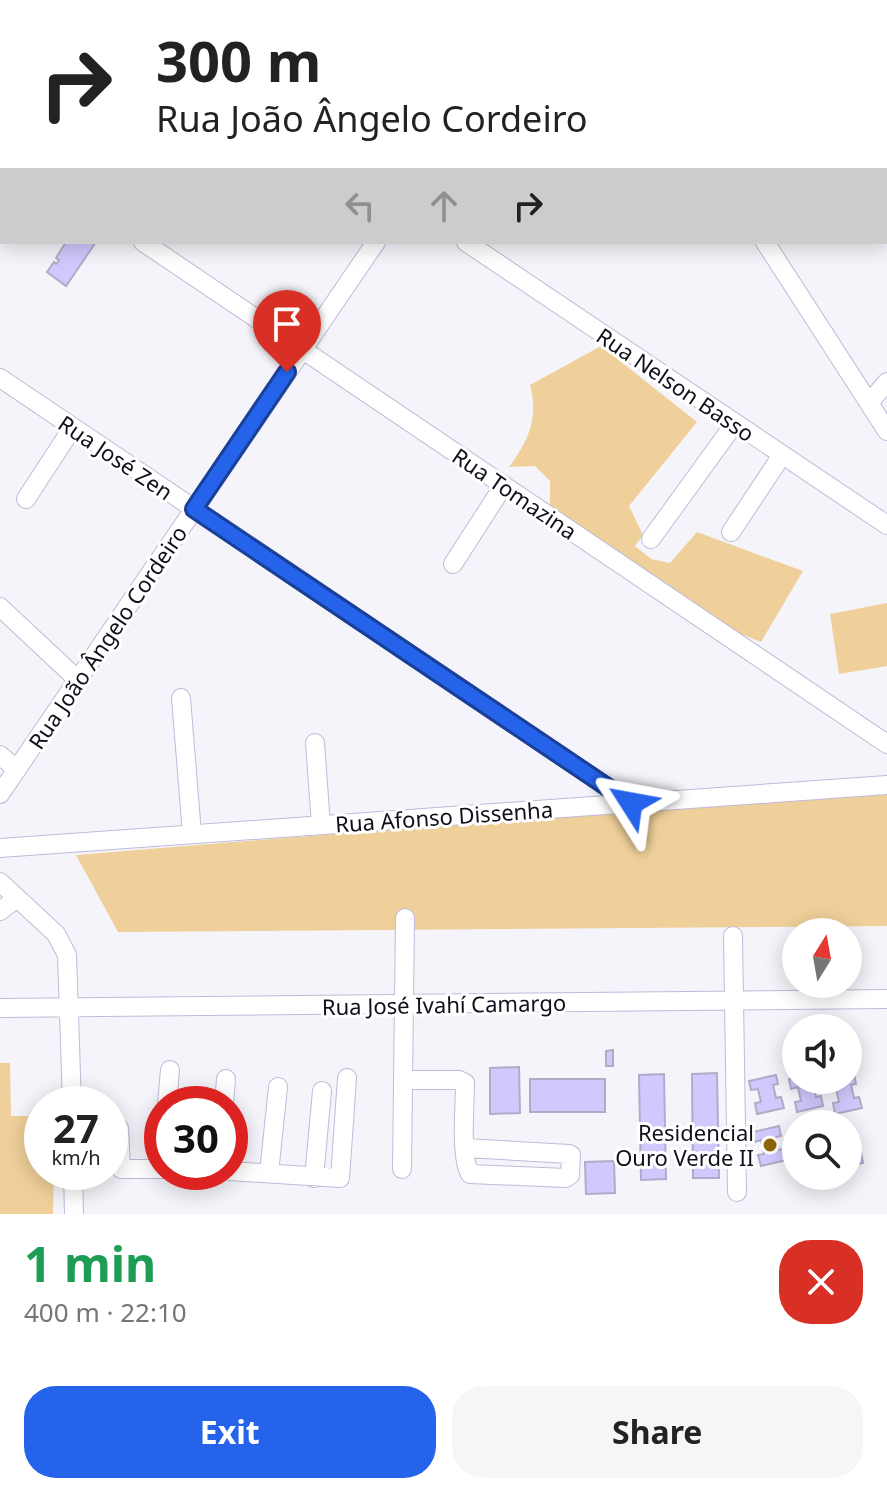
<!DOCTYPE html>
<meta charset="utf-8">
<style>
body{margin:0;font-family:"Noto Sans",sans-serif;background:#f6f6f6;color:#222;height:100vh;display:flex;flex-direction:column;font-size:30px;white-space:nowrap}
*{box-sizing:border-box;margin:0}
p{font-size:26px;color:#767676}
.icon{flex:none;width:44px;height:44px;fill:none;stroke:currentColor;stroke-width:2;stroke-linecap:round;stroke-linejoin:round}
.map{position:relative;height:1214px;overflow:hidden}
.sheet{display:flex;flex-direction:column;background:#fff;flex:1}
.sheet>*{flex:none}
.hud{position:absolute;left:0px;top:0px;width:888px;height:244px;box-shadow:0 4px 20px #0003;background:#fff;color:#222;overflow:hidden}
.needle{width:52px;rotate:11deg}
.buttons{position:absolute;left:782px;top:918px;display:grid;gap:16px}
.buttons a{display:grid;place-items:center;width:80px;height:80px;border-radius:50%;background:#fff;box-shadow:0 4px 20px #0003;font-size:40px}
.speed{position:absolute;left:24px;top:1086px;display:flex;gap:16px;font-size:40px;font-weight:700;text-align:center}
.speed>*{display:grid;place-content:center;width:104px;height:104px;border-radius:50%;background:#fff;box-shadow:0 4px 20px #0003;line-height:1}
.speed small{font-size:20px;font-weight:400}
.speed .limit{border:12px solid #d22;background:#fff;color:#111}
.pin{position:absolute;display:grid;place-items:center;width:68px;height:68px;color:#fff;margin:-82px -34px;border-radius:50% 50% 50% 0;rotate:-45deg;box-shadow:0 0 8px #0007}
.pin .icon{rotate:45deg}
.me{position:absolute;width:88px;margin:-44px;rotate:304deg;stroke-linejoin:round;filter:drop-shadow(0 0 6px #0008)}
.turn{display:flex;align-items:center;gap:28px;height:168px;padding:0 24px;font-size:36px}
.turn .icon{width:104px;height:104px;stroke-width:2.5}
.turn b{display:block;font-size:56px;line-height:68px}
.lanes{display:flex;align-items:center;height:76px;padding:0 24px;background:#0003;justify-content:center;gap:40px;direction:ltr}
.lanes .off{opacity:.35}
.round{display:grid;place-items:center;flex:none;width:84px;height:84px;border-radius:32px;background:#f6f6f6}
.headline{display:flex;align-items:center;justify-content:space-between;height:136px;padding:0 24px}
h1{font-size:48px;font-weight:700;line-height:60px;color:#1e9e55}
.action{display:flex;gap:16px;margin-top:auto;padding:16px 24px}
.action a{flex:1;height:92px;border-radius:32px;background:#2563eb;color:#fff;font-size:32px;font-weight:700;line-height:92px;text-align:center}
.action a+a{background:#f6f6f6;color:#222}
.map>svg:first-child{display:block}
.green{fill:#f0d09a}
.building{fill:#d3c8fd;stroke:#b1abc8;stroke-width:2}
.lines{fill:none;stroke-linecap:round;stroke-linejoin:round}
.minor-casing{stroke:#c0bad8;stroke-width:20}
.major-casing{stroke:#c0bad8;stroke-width:24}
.minor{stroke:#fff;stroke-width:18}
.major{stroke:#fff;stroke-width:22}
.route-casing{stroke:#184099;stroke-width:20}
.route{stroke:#2563eb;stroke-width:14}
.poi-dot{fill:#8e660b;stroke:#fff;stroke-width:3}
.labels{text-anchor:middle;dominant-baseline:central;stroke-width:6;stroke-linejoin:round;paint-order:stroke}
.street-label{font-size:22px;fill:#110f19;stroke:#fff}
.poi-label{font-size:22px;fill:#110f19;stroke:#fff;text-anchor:end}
</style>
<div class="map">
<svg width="887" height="1214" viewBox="0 0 887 1214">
<rect width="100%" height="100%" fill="#f5f4fa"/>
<path class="green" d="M 601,346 L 697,422 L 629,506 L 643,535 L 635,546 L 651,559 L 670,563 L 697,532 L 803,571 L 761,642 L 721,626 L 550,510 L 550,481 L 535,466 L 509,467 C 529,440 539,417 530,385 Z
M 887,603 L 887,666 L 839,674 L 830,614 Z
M 887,789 L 887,926 L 118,932 L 76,855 Z
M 0,1063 L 10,1063 L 11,1116 L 42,1116 L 42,1172 L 54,1172 L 53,1214 L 0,1214 Z"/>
<path class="building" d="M 66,242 L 96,242 L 66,286 L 47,272 L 54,262 L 56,264 L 59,260 L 56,258 Z
M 613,1050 L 613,1066 L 606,1066 L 606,1051 Z
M 519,1067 L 520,1113 L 490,1114 L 490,1068 Z
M 717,1073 L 719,1178 L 693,1178 L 692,1074 Z
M 664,1074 L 666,1179 L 641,1180 L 639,1075 Z
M 854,1074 L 856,1084 L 851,1085 L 854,1098 L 859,1097 L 862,1108 L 835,1114 L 833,1103 L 839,1102 L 836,1089 L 829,1090 L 827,1080 L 848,1080 L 848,1076 Z
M 776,1075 L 778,1084 L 773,1085 L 776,1098 L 781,1097 L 784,1108 L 757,1114 L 755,1103 L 761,1102 L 758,1089 L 751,1090 L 749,1081 Z
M 796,1078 L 796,1080 L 817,1080 L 818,1083 L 813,1084 L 816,1097 L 821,1096 L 823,1106 L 797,1112 L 795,1102 L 801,1101 L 798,1087 L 791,1089 L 789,1079 Z
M 530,1079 L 605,1079 L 605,1112 L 530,1112 Z
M 779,1126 L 781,1136 L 776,1137 L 779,1150 L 784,1149 L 787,1160 L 761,1166 L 758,1155 L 764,1154 L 761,1140 L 755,1142 L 753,1132 Z
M 855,1129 L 858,1139 L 852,1140 L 855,1153 L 861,1152 L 863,1163 L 848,1166 L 848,1131 Z
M 614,1161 L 615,1193 L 586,1194 L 585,1162 Z"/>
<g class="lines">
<g class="minor-casing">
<path id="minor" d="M 110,0 L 112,2
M 536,0 L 539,2
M 650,2 L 651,0
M 886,37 L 887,36
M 0,75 L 2,75
M 143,242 L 887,744
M 466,242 L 887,525
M 765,242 L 887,431
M 0,378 L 631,803
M 869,403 L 887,382
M 26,499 L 73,427
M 731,532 L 782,455
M 651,539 L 735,423
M 453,564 L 504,485
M 0,607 L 78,680
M 181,698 L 192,834
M 315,743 L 321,825
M 0,755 L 17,770
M 0,794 L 376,242
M 0,848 L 887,785
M 0,882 L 56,934 L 67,955 L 72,1104
M 0,911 L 17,898
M 733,936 L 737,1192
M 0,1008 L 887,999
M 403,1080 L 459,1080 L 465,1083 C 465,1105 460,1157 470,1174 L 566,1178 L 570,1175 L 571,1155 L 569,1154 L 466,1148
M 167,1104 L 170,1070
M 224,1104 L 226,1079
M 110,1128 L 119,1128 L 121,1169 L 162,1169
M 402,1169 L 405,918
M 230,1171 L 340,1178 L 347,1078
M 73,1172 L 74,1214
M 269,1173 L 278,1087
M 314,1178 L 322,1091"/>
</g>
<g class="major-casing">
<path id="major" d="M 157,2 L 159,0
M 0,177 L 2,175"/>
</g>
<use href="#minor" class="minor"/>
<use href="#major" class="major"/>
</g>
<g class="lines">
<g class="route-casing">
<path id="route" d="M 287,372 L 194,509 L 631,803"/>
</g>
<use href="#route" class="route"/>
</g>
<circle class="poi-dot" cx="770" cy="1145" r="8"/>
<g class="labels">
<g class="street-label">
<text transform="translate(676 384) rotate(34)">Rua Nelson Basso</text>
<text transform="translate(116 457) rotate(34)">Rua José Zen</text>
<text transform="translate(515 493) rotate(34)">Rua Tomazina</text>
<text transform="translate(107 637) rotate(-56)">Rua João Ângelo Cordeiro</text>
<text transform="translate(444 816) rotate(-4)">Rua Afonso Dissenha</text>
<text transform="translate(444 1004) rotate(-1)">Rua José Ivahí Camargo</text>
</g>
<g class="poi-label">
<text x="754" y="1132">Residencial<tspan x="754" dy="25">Ouro Verde II</tspan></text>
</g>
</g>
</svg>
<div class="buttons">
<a><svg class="needle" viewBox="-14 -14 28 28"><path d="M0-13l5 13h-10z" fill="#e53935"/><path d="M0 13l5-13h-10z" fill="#767676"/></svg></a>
<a><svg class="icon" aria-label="sound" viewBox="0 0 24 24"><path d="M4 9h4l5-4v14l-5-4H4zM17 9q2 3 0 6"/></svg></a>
<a><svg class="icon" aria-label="search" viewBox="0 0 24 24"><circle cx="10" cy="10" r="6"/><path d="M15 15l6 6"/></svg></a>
</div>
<div class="speed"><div>27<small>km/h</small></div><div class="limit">30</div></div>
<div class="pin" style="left:287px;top:372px;background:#d93025"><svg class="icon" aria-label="arrive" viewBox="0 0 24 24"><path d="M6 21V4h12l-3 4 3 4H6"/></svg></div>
<svg class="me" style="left:631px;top:803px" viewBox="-20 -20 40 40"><path d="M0-17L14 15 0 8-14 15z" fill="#2563eb" stroke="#fff" stroke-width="4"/></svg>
<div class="hud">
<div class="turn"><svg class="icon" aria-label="right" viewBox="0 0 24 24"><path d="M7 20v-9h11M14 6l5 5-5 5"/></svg><div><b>300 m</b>Rua João Ângelo Cordeiro</div></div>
<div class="lanes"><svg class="icon off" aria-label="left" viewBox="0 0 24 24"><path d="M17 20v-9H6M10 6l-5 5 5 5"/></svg><svg class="icon off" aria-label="ahead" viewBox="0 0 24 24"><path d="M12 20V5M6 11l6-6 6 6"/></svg><svg class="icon" aria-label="right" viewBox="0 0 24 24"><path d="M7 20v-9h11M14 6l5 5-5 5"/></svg></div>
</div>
</div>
<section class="sheet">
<div class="headline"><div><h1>1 min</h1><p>400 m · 22:10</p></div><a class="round" style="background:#d93025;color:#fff"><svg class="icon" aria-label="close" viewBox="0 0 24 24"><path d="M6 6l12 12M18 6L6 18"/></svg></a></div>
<div class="action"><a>Exit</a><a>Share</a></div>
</section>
